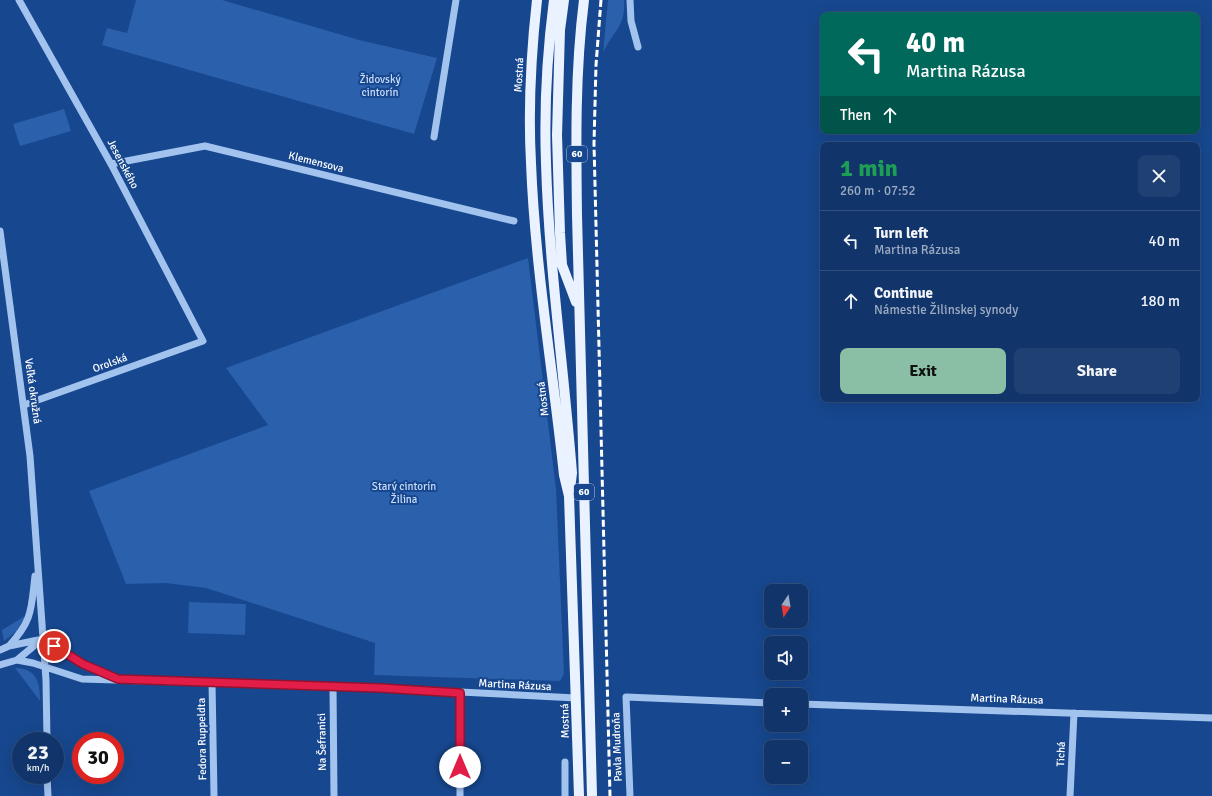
<!DOCTYPE html>
<meta charset="utf-8">
<style>
body{margin:0;font-family:Signika,sans-serif;background:#1e4072;color:#f1f3f6;height:100vh;display:flex;flex-direction:column;font-size:15px;white-space:nowrap}
*{box-sizing:border-box;margin:0}
p{font-size:13px;color:#9cabc1}
.icon{flex:none;width:22px;height:22px;fill:none;stroke:currentColor;stroke-width:2;stroke-linecap:round;stroke-linejoin:round}
.map{position:relative;flex:1;overflow:hidden}
.details{position:absolute;left:820px;top:142px;width:380px;height:260px;display:flex;flex-direction:column;background:#11356a;border-radius:8px;box-shadow:0 4px 16px #0002,0 0 0 1px #30507e}
.details>*{flex:none}
.banner{position:absolute;left:820px;top:12px;width:380px;height:122px;border-radius:8px;box-shadow:0 4px 16px #0002,0 0 0 1px #30507e;background:#00695c;color:#fff;overflow:hidden}
.needle{width:26px;rotate:192deg}
.tools{position:absolute;left:764px;top:584px;display:grid;gap:8px}
.tools a{display:grid;place-items:center;width:44px;height:44px;border-radius:8px;background:#11356a;box-shadow:0 4px 16px #0002,0 0 0 1px #30507e;font-size:20px}
.speed{position:absolute;left:12px;top:732px;display:flex;gap:8px;font-size:20px;font-weight:700;text-align:center}
.speed>*{display:grid;place-content:center;width:52px;height:52px;border-radius:50%;background:#11356a;box-shadow:0 4px 16px #0002,0 0 0 1px #30507e;line-height:1}
.speed small{font-size:10px;font-weight:400}
.speed .limit{border:6px solid #d22;background:#fff;color:#111}
.pin{position:absolute;display:grid;place-items:center;width:34px;height:34px;color:#fff;margin:-17px;border:2px solid #fff;border-radius:50%;box-shadow:0 1px 4px #0007}
.me{position:absolute;width:44px;margin:-22px;rotate:0deg;stroke-linejoin:round;filter:drop-shadow(0 0 3px #0008)}
.turn{display:flex;align-items:center;gap:14px;height:84px;padding:0 20px;font-size:18px}
.turn .icon{width:52px;height:52px;stroke-width:2.5}
.turn b{display:block;font-size:28px;line-height:34px}
.then{display:flex;align-items:center;height:38px;padding:0 20px;background:#0003;gap:8px;font-size:15px}
.round{display:grid;place-items:center;flex:none;width:42px;height:42px;border-radius:8px;background:#1e4072}
.head{display:flex;align-items:center;justify-content:space-between;height:68px;padding:0 20px}
h1{font-size:24px;font-weight:800;line-height:30px;color:#1e9e55}
.action{display:flex;gap:8px;margin-top:auto;padding:8px 20px}
.action a{flex:1;height:46px;border-radius:8px;background:#8abfa5;color:#111;font-size:16px;font-weight:800;line-height:46px;text-align:center}
.action a+a{background:#1e4072;color:#f1f3f6}
ul{padding:0;list-style:none}
li{display:flex;align-items:center;gap:12px;height:60px;padding:0 20px;border-top:1px solid #30507e}
li div{flex:1}
li b{display:block;font-size:15px}
li em{font-style:normal}
.map>svg:first-child{display:block}
.green{fill:#2a60ac}
.lines{fill:none;stroke-linecap:round;stroke-linejoin:round}
.minor{stroke:#a3c3ef;stroke-width:7}
.major{stroke:#ebf2ff;stroke-width:10}
.rail{stroke:#fff;stroke-width:3;stroke-dasharray:7 3;stroke-linecap:butt}
.route-casing{stroke:#92132f;stroke-width:10}
.route{stroke:#e11d48;stroke-width:7}
.labels{text-anchor:middle;dominant-baseline:central;stroke-width:4;stroke-linejoin:round;paint-order:stroke}
.shield{fill:#17478e;stroke:#b9c8dd;stroke-width:1}
.shield-label{font-size:10px;font-weight:bold;fill:#fff}
.street-label{font-size:11px;fill:#fff;stroke:#17478e}
.park-label{font-size:11px;fill:#cadefb;stroke:#17478e}
</style>
<div class="map">
<svg width="1212" height="796" viewBox="0 0 1212 796">
<rect width="100%" height="100%" fill="#17478e"/>
<path class="green" d="M 136,0 L 222,0 L 359,40 L 437,58 L 414,134 L 102,45 L 107,28 L 127,33 Z
M 608,0 L 624,0 C 626,27 613,31 603,53 Z
M 64,109 L 71,131 L 20,146 L 13,124 Z
M 528,258 L 556,489 L 564,674 L 560,681 L 374,675 L 375,643 L 206,588 L 166,583 L 126,584 L 89,491 L 268,425 L 226,368 Z
M 189,602 L 246,604 L 245,635 L 188,633 Z
M 25,616 L 17,631 L 4,641 L 2,630 Z
M 15,668 C 37,668 40,683 40,701 Z"/>
<g class="lines">
<path class="minor" d="M 19,0 L 111,164 L 203,341 L 24,405
M 630,0 L 631,21 L 638,47
M 434,137 L 456,0
M 111,164 L 205,146 L 514,221
M 0,231 L 30,456 L 46,680 L 47,741
M 43,639 L 83,664 L 116,678
M 9,646 C 33,620 31,609 35,576
M 0,650 L 9,646 L 43,639
M 17,660 L 41,640
M 0,665 L 17,660 L 33,663 L 82,679 L 381,688 L 576,698
M 212,682 L 214,796
M 333,687 L 334,796
M 460,693 L 460,796
M 801,704 L 1212,718
M 565,762 L 565,796
M 47,775 L 48,796
M 630,796 L 626,697 L 771,703
M 1070,796 L 1074,713"/>
<path class="major" d="M 537,0 C 531,54 528,108 531,163 C 535,267 553,371 564,475 L 569,496 L 579,796
M 554,0 C 547,54 544,109 546,163 C 549,267 564,370 572,473 L 570,490
M 564,0 L 560,30 L 557,135 L 560,233 L 562,265 L 576,302
M 584,0 C 575,71 576,144 577,215 L 592,796"/>
<path class="rail" d="M 601,0 L 596,65 L 594,144 L 610,796"/>
</g>
<g class="lines">
<g class="route-casing">
<path id="route" d="M 54,646 L 83,664 L 118,679 L 381,688 L 460,693 L 460,767"/>
</g>
<use href="#route" class="route"/>
</g>
<g class="labels">
<g class="shield">
<rect x="567" y="146" width="20" height="16" rx="3"/>
<rect x="574" y="484" width="20" height="16" rx="3"/>
</g>
<g class="shield-label">
<text x="577" y="154">60</text>
<text x="584" y="492">60</text>
</g>
<g class="street-label">
<text transform="translate(519 75) rotate(-87)">Mostná</text>
<text transform="translate(316 162) rotate(14)">Klemensova</text>
<text transform="translate(123 164) rotate(62)">Jesenského</text>
<text transform="translate(110 363) rotate(-20)">Orolská</text>
<text transform="translate(33 391) rotate(82)">Veľká okružná</text>
<text transform="translate(543 399) rotate(-97)">Mostná</text>
<text transform="translate(515 685) rotate(3)">Martina Rázusa</text>
<text transform="translate(1007 699) rotate(2)">Martina Rázusa</text>
<text transform="translate(565 721) rotate(-91)">Mostná</text>
<text transform="translate(202 739) rotate(-91)">Fedora Ruppeldta</text>
<text transform="translate(322 742) rotate(-91)">Na Šefranici</text>
<text transform="translate(617 747) rotate(-92)">Pavla Mudroňa</text>
<text transform="translate(1061 754) rotate(-88)">Tichá</text>
</g>
<g class="park-label">
<text x="380" y="79">Židovský<tspan x="380" dy="13">cintorín</tspan></text>
<text x="404" y="486">Starý cintorín<tspan x="404" dy="13">Žilina</tspan></text>
</g>
</g>
</svg>
<div class="tools">
<a><svg class="needle" viewBox="-14 -14 28 28"><path d="M0-13l5 13h-10z" fill="#e53935"/><path d="M0 13l5-13h-10z" fill="#9cabc1"/></svg></a>
<a><svg class="icon" aria-label="sound" viewBox="0 0 24 24"><path d="M4 9h4l5-4v14l-5-4H4zM17 9q2 3 0 6"/></svg></a>
<a>+</a>
<a>−</a>
</div>
<div class="speed"><div>23<small>km/h</small></div><div class="limit">30</div></div>
<div class="pin" style="left:54px;top:646px;background:#d93025"><svg class="icon" aria-label="arrive" viewBox="0 0 24 24"><path d="M6 21V4h12l-3 4 3 4H6"/></svg></div>
<svg class="me" style="left:460px;top:767px" viewBox="-20 -20 40 40"><circle r="19" fill="#fff"/><path d="M0-13L10 11 0 6-10 11z" fill="#e11d48"/></svg>
<div class="banner">
<div class="turn"><svg class="icon" aria-label="left" viewBox="0 0 24 24"><path d="M17 20v-9H6M10 6l-5 5 5 5"/></svg><div><b>40 m</b>Martina Rázusa</div></div>
<div class="then">Then<svg class="icon" aria-label="ahead" viewBox="0 0 24 24"><path d="M12 20V5M6 11l6-6 6 6"/></svg></div>
</div>
<section class="details">
<div class="head"><div><h1>1 min</h1><p>260 m · 07:52</p></div><a class="round"><svg class="icon" aria-label="close" viewBox="0 0 24 24"><path d="M6 6l12 12M18 6L6 18"/></svg></a></div>
<ul>
<li><svg class="icon" aria-label="left" viewBox="0 0 24 24"><path d="M17 20v-9H6M10 6l-5 5 5 5"/></svg><div><b>Turn left</b><p>Martina Rázusa</p></div><em>40 m</em></li>
<li><svg class="icon" aria-label="ahead" viewBox="0 0 24 24"><path d="M12 20V5M6 11l6-6 6 6"/></svg><div><b>Continue</b><p>Námestie Žilinskej synody</p></div><em>180 m</em></li>
</ul>
<div class="action"><a>Exit</a><a>Share</a></div>
</section>
</div>
